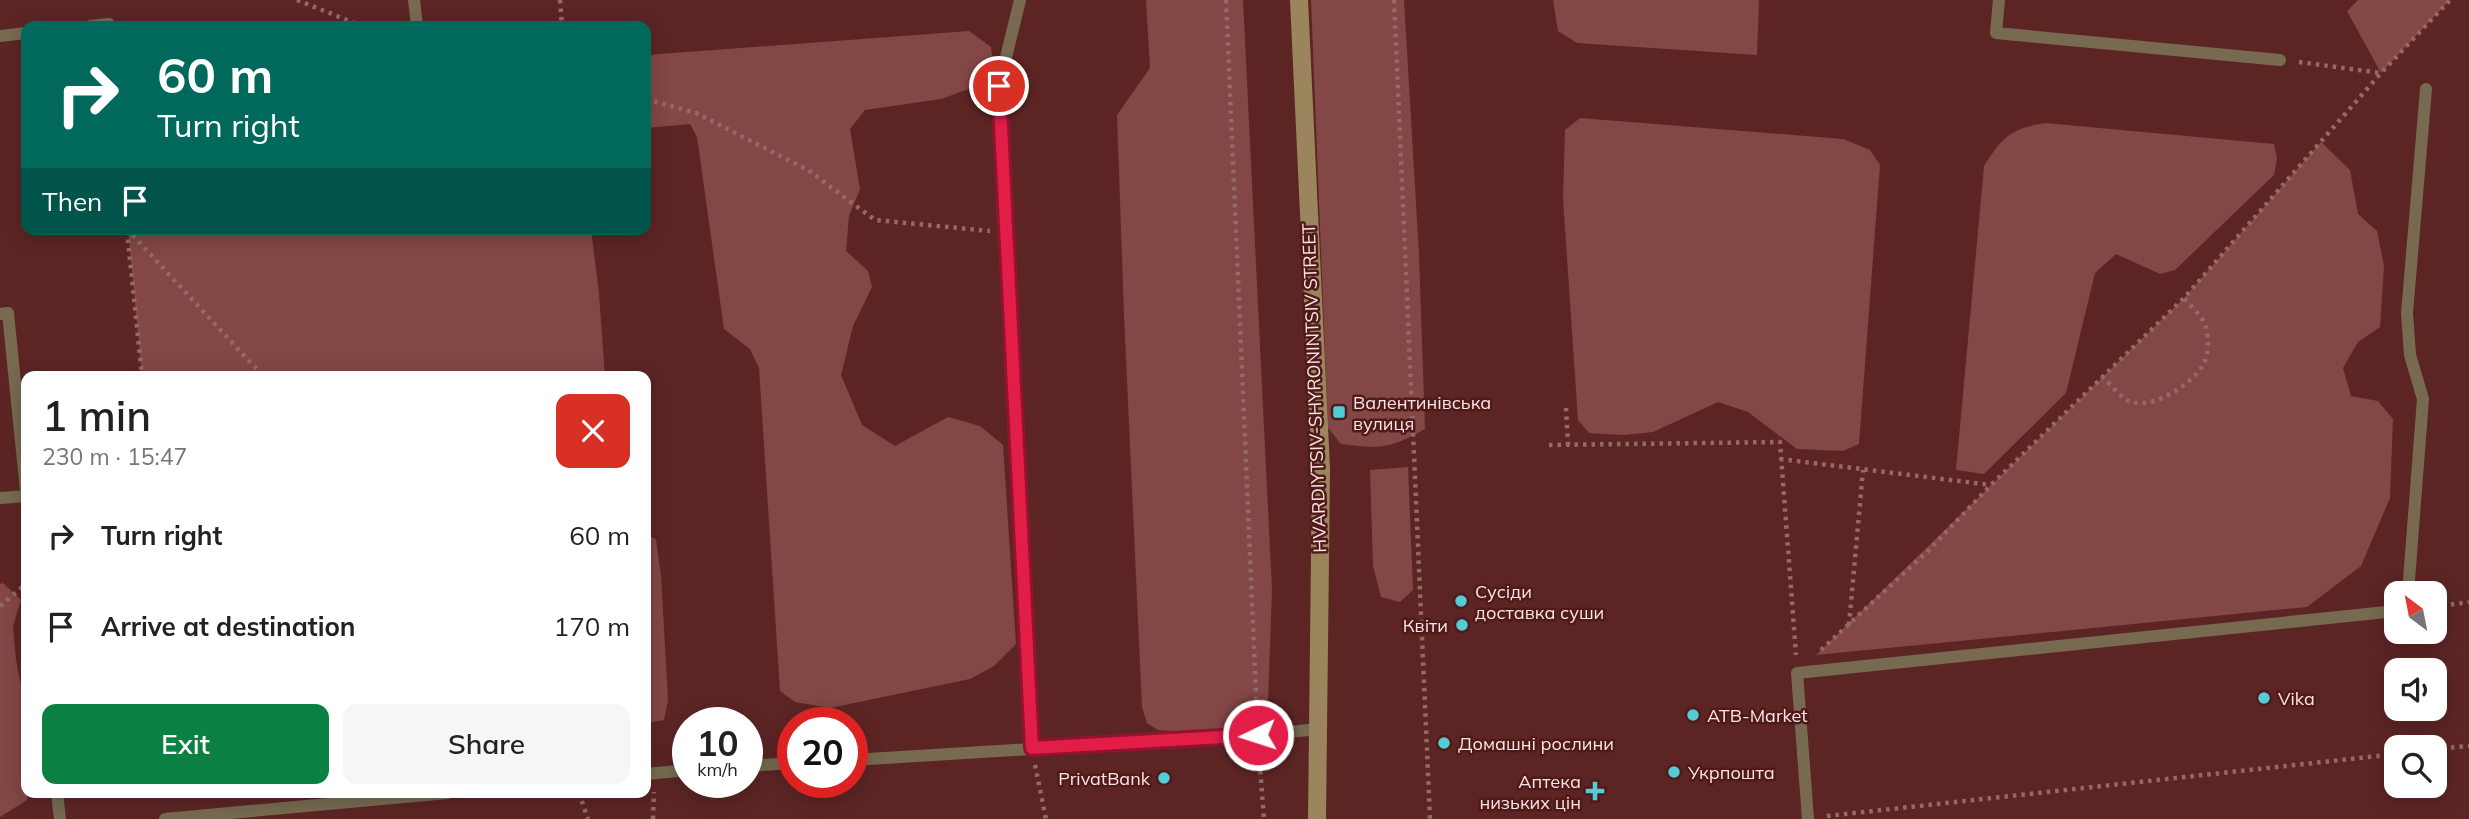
<!DOCTYPE html>
<meta charset="utf-8">
<style>
body{margin:0;font-family:Mulish,sans-serif;background:#f6f6f6;color:#222;height:100vh;display:flex;flex-direction:column;font-size:26px;white-space:nowrap}
*{box-sizing:border-box;margin:0}
p{font-size:23px;color:#767676}
.icon{flex:none;width:38px;height:38px;fill:none;stroke:currentColor;stroke-width:2;stroke-linecap:round;stroke-linejoin:round}
.map{position:relative;flex:1;overflow:hidden}
.panel{position:absolute;left:21px;top:371px;width:630px;height:427px;display:flex;flex-direction:column;background:#fff;border-radius:14px;box-shadow:0 4px 18px #0003}
.panel>*{flex:none}
.banner{position:absolute;left:21px;top:21px;width:630px;height:214px;border-radius:14px;box-shadow:0 4px 18px #0003;background:#00695c;color:#fff;overflow:hidden}
.needle{width:46px;rotate:328deg}
.buttons{position:absolute;left:2384px;top:581px;display:grid;gap:14px}
.buttons a{display:grid;place-items:center;width:63px;height:63px;border-radius:14px;background:#fff;box-shadow:0 4px 18px #0003;font-size:35px}
.speed{position:absolute;left:672px;top:707px;display:flex;gap:14px;font-size:35px;font-weight:700;text-align:center}
.speed>*{display:grid;place-content:center;width:91px;height:91px;border-radius:50%;background:#fff;box-shadow:0 4px 18px #0003;line-height:1}
.speed small{font-size:18px;font-weight:400}
.speed .limit{border:10px solid #d22;background:#fff;color:#111}
.pin{position:absolute;display:grid;place-items:center;width:60px;height:60px;color:#fff;margin:-30px;border:4px solid #fff;border-radius:50%;box-shadow:0 2px 7px #0007}
.me{position:absolute;width:77px;margin:-38px;rotate:266deg;stroke-linejoin:round;filter:drop-shadow(0 0 5px #0008)}
.turn{display:flex;align-items:center;gap:24px;height:147px;padding:0 21px;font-size:32px}
.turn .icon{width:91px;height:91px;stroke-width:2.5}
.turn b{display:block;font-size:49px;line-height:60px}
.then{display:flex;align-items:center;height:66px;padding:0 21px;background:#0003;gap:14px;font-size:26px}
.round{display:grid;place-items:center;flex:none;width:74px;height:74px;border-radius:14px;background:#f6f6f6}
.summary{display:flex;align-items:center;justify-content:space-between;height:119px;padding:0 21px}
h1{font-size:42px;font-weight:600;line-height:52px}
.primary-button{display:flex;gap:14px;margin-top:auto;padding:14px 21px}
.primary-button a{flex:1;height:80px;border-radius:14px;background:#0b8043;color:#fff;font-size:28px;font-weight:600;line-height:80px;text-align:center}
.primary-button a+a{background:#f6f6f6;color:#222}
ul{padding:0;list-style:none}
li{display:flex;align-items:center;gap:21px;height:91px;padding:0 21px}
li div{flex:1}
li b{display:block;font-size:26px}
li em{font-style:normal}
.map>svg:first-child{display:block}
.green{fill:#834745}
.lines{fill:none;stroke-linecap:round;stroke-linejoin:round}
.path{stroke:#946967;stroke-width:4.5;stroke-dasharray:3.5 5;stroke-linecap:butt}
.lane{stroke:#776a51;stroke-width:12}
.secondary{stroke:#9a855d;stroke-width:18}
.route-casing{stroke:#92132f;stroke-width:18}
.route{stroke:#e11d48;stroke-width:12}
.poi-dot{fill:#52ccd6;stroke:#501a1a;stroke-width:2.5}
.labels{text-anchor:middle;dominant-baseline:central;stroke-width:5;stroke-linejoin:round;paint-order:stroke}
.street-label{font-size:18px;fill:#fbe5e3;stroke:#501a1a}
.poi-label{font-size:18px;fill:#fbe5e3;stroke:#501a1a;text-anchor:start}
</style>
<div class="map">
<svg width="2469" height="819" viewBox="0 0 2469 819">
<rect width="100%" height="100%" fill="#5c2524"/>
<path class="green" d="M 1146,0 L 1243,0 L 1272,590 L 1268,702 L 1251,723 L 1242,728 L 1188,732 L 1158,730 L 1147,723 L 1142,707 L 1124,315 L 1117,115 L 1150,68 Z
M 1311,0 L 1404,0 L 1419,255 L 1425,429 C 1389,449 1381,449 1341,444 L 1328,428 Z
M 1553,0 L 1759,0 L 1757,55 L 1577,43 L 1558,31 Z
M 2358,0 L 2450,0 L 2381,73 L 2347,11 Z
M 969,31 L 991,47 L 993,63 L 980,85 L 941,99 L 865,110 L 850,129 L 860,189 L 849,216 L 846,251 L 868,271 L 872,287 L 853,326 L 841,375 L 862,425 L 895,446 L 948,417 L 980,426 L 1003,445 L 1016,644 L 994,666 L 970,679 L 830,708 L 795,702 L 780,691 L 759,368 L 750,349 L 724,329 L 697,137 L 690,124 L 646,128 L 646,55 Z
M 1580,118 L 1843,139 L 1870,150 L 1880,165 L 1859,444 L 1843,451 L 1797,449 L 1748,412 L 1718,402 L 1653,432 L 1624,435 L 1589,433 L 1578,420 L 1563,199 L 1565,130 Z
M 2045,123 L 2274,144 L 2277,159 L 2274,175 L 2175,270 L 2160,274 L 2116,254 L 2095,273 L 2066,393 L 1984,474 L 1956,470 L 1984,166 C 2003,136 2010,129 2045,123 Z
M 2321,142 L 2350,170 L 2358,214 L 2377,231 L 2384,266 L 2380,327 L 2358,342 L 2343,368 L 2351,396 L 2378,401 L 2393,419 L 2390,498 L 2361,566 L 2307,607 L 1816,655 L 2184,298 Z
M 128,229 L 591,229 L 599,294 L 605,376 L 142,376 Z
M 1408,467 L 1413,590 L 1400,602 L 1381,597 L 1373,566 L 1370,470 Z
M 646,535 L 656,539 L 661,576 L 668,700 L 664,720 L 646,723 Z
M 3,583 L 21,600 L 13,626 L 16,660 L 26,710 L 28,793 L 27,800 L 0,817 L 0,584 Z"/>
<g class="lines">
<path class="path" d="M 297,0 L 362,26
M 560,0 L 562,26
M 1226,0 L 1257,717
M 1394,0 L 1430,819
M 2299,62 L 2381,73
M 646,99 L 696,113 L 808,170 L 875,220 L 990,231
M 127,229 L 263,376
M 127,231 L 142,376
M 2102,376 C 2109,383 2117,393 2125,399 C 2147,414 2192,385 2203,365 C 2209,355 2209,339 2206,328 C 2204,317 2191,307 2184,298
M 1566,408 L 1568,445
M 1549,445 L 1780,442 L 1796,655
M 1780,459 L 1991,485
M 0,606 L 26,584
M 2434,607 L 2469,602
M 1849,625 L 1863,470
M 1821,650 L 1929,550 L 1991,485 L 2184,298 L 2381,73 L 2450,0
M 2434,749 L 2469,746
M 1259,754 L 1264,819
M 1035,765 L 1046,819
M 579,793 L 588,819
M 1827,816 L 2396,754
M 653,819 L 654,792"/>
<path class="lane" d="M 414,0 L 417,26
M 1020,0 L 999,86 L 1032,748
M 1999,0 L 1996,33 L 2280,60
M 90,26 L 109,24 L 109,26
M 0,36 L 26,33
M 0,314 L 8,313 L 26,491
M 0,498 L 26,496
M 2408,593 L 2423,399 L 2410,355 L 2407,313 L 2426,89
M 852,760 L 1258,735 L 1319,729
M 747,766 L 793,763
M 646,774 L 688,770
M 57,793 L 60,819
M 165,819 L 448,793
M 1808,819 L 1797,673 L 2396,611"/>
<path class="secondary" d="M 1299,0 L 1321,469 L 1317,819"/>
</g>
<g class="lines">
<g class="route-casing">
<path id="route" d="M 999,86 L 1032,748 L 1258,735"/>
</g>
<use href="#route" class="route"/>
</g>
<g class="poi-dot">
<rect x="1332" y="405" width="14" height="14" rx="3.5"/>
<circle cx="1461" cy="601" r="7"/>
<circle cx="1462" cy="625" r="7"/>
<circle cx="2264" cy="698" r="7"/>
<circle cx="1693" cy="715" r="7"/>
<circle cx="1444" cy="743" r="7"/>
<circle cx="1674" cy="772" r="7"/>
<circle cx="1164" cy="778" r="7"/>
<path d="M1591.5 780.5h7v7h7v7h-7v7h-7v-7h-7v-7h7z"/>
</g>
<g class="labels">
<g class="street-label">
<text transform="translate(1314 388) rotate(-92)">HVARDIYTSIV-SHYRONINTSIV STREET</text>
</g>
<g class="poi-label">
<text x="1353" y="402">Валентинівська<tspan x="1353" dy="21">вулиця</tspan></text>
<text x="1475" y="591">Сусіди<tspan x="1475" dy="21">доставка суши</tspan></text>
<text x="1448" y="625" text-anchor="end">Квіти</text>
<text x="2278" y="698">Vika</text>
<text x="1707" y="715">ATB-Market</text>
<text x="1458" y="743">Домашні рослини</text>
<text x="1688" y="772">Укрпошта</text>
<text x="1150" y="778" text-anchor="end">PrivatBank</text>
<text x="1581" y="781" text-anchor="end">Аптека<tspan x="1581" dy="21">низьких цін</tspan></text>
</g>
</g>
</svg>
<div class="buttons">
<a><svg class="needle" viewBox="-14 -14 28 28"><path d="M0-13l5 13h-10z" fill="#e53935"/><path d="M0 13l5-13h-10z" fill="#767676"/></svg></a>
<a><svg class="icon" aria-label="sound" viewBox="0 0 24 24"><path d="M4 9h4l5-4v14l-5-4H4zM17 9q2 3 0 6"/></svg></a>
<a><svg class="icon" aria-label="search" viewBox="0 0 24 24"><circle cx="10" cy="10" r="6"/><path d="M15 15l6 6"/></svg></a>
</div>
<div class="speed"><div>10<small>km/h</small></div><div class="limit">20</div></div>
<div class="pin" style="left:999px;top:86px;background:#d93025"><svg class="icon" aria-label="arrive" viewBox="0 0 24 24"><path d="M6 21V4h12l-3 4 3 4H6"/></svg></div>
<svg class="me" style="left:1258px;top:735px" viewBox="-20 -20 40 40"><circle r="17" fill="#e11d48" stroke="#fff" stroke-width="3"/><path d="M0-11L8 9 0 5-8 9z" fill="#fff"/></svg>
<div class="banner">
<div class="turn"><svg class="icon" aria-label="right" viewBox="0 0 24 24"><path d="M7 20v-9h11M14 6l5 5-5 5"/></svg><div><b>60 m</b>Turn right</div></div>
<div class="then">Then<svg class="icon" aria-label="arrive" viewBox="0 0 24 24"><path d="M6 21V4h12l-3 4 3 4H6"/></svg></div>
</div>
<section class="panel">
<div class="summary"><div><h1>1 min</h1><p>230 m · 15:47</p></div><a class="round" style="background:#d93025;color:#fff"><svg class="icon" aria-label="close" viewBox="0 0 24 24"><path d="M6 6l12 12M18 6L6 18"/></svg></a></div>
<ul>
<li><svg class="icon" aria-label="right" viewBox="0 0 24 24"><path d="M7 20v-9h11M14 6l5 5-5 5"/></svg><div><b>Turn right</b></div><em>60 m</em></li>
<li><svg class="icon" aria-label="arrive" viewBox="0 0 24 24"><path d="M6 21V4h12l-3 4 3 4H6"/></svg><div><b>Arrive at destination</b></div><em>170 m</em></li>
</ul>
<div class="primary-button"><a>Exit</a><a>Share</a></div>
</section>
</div>
